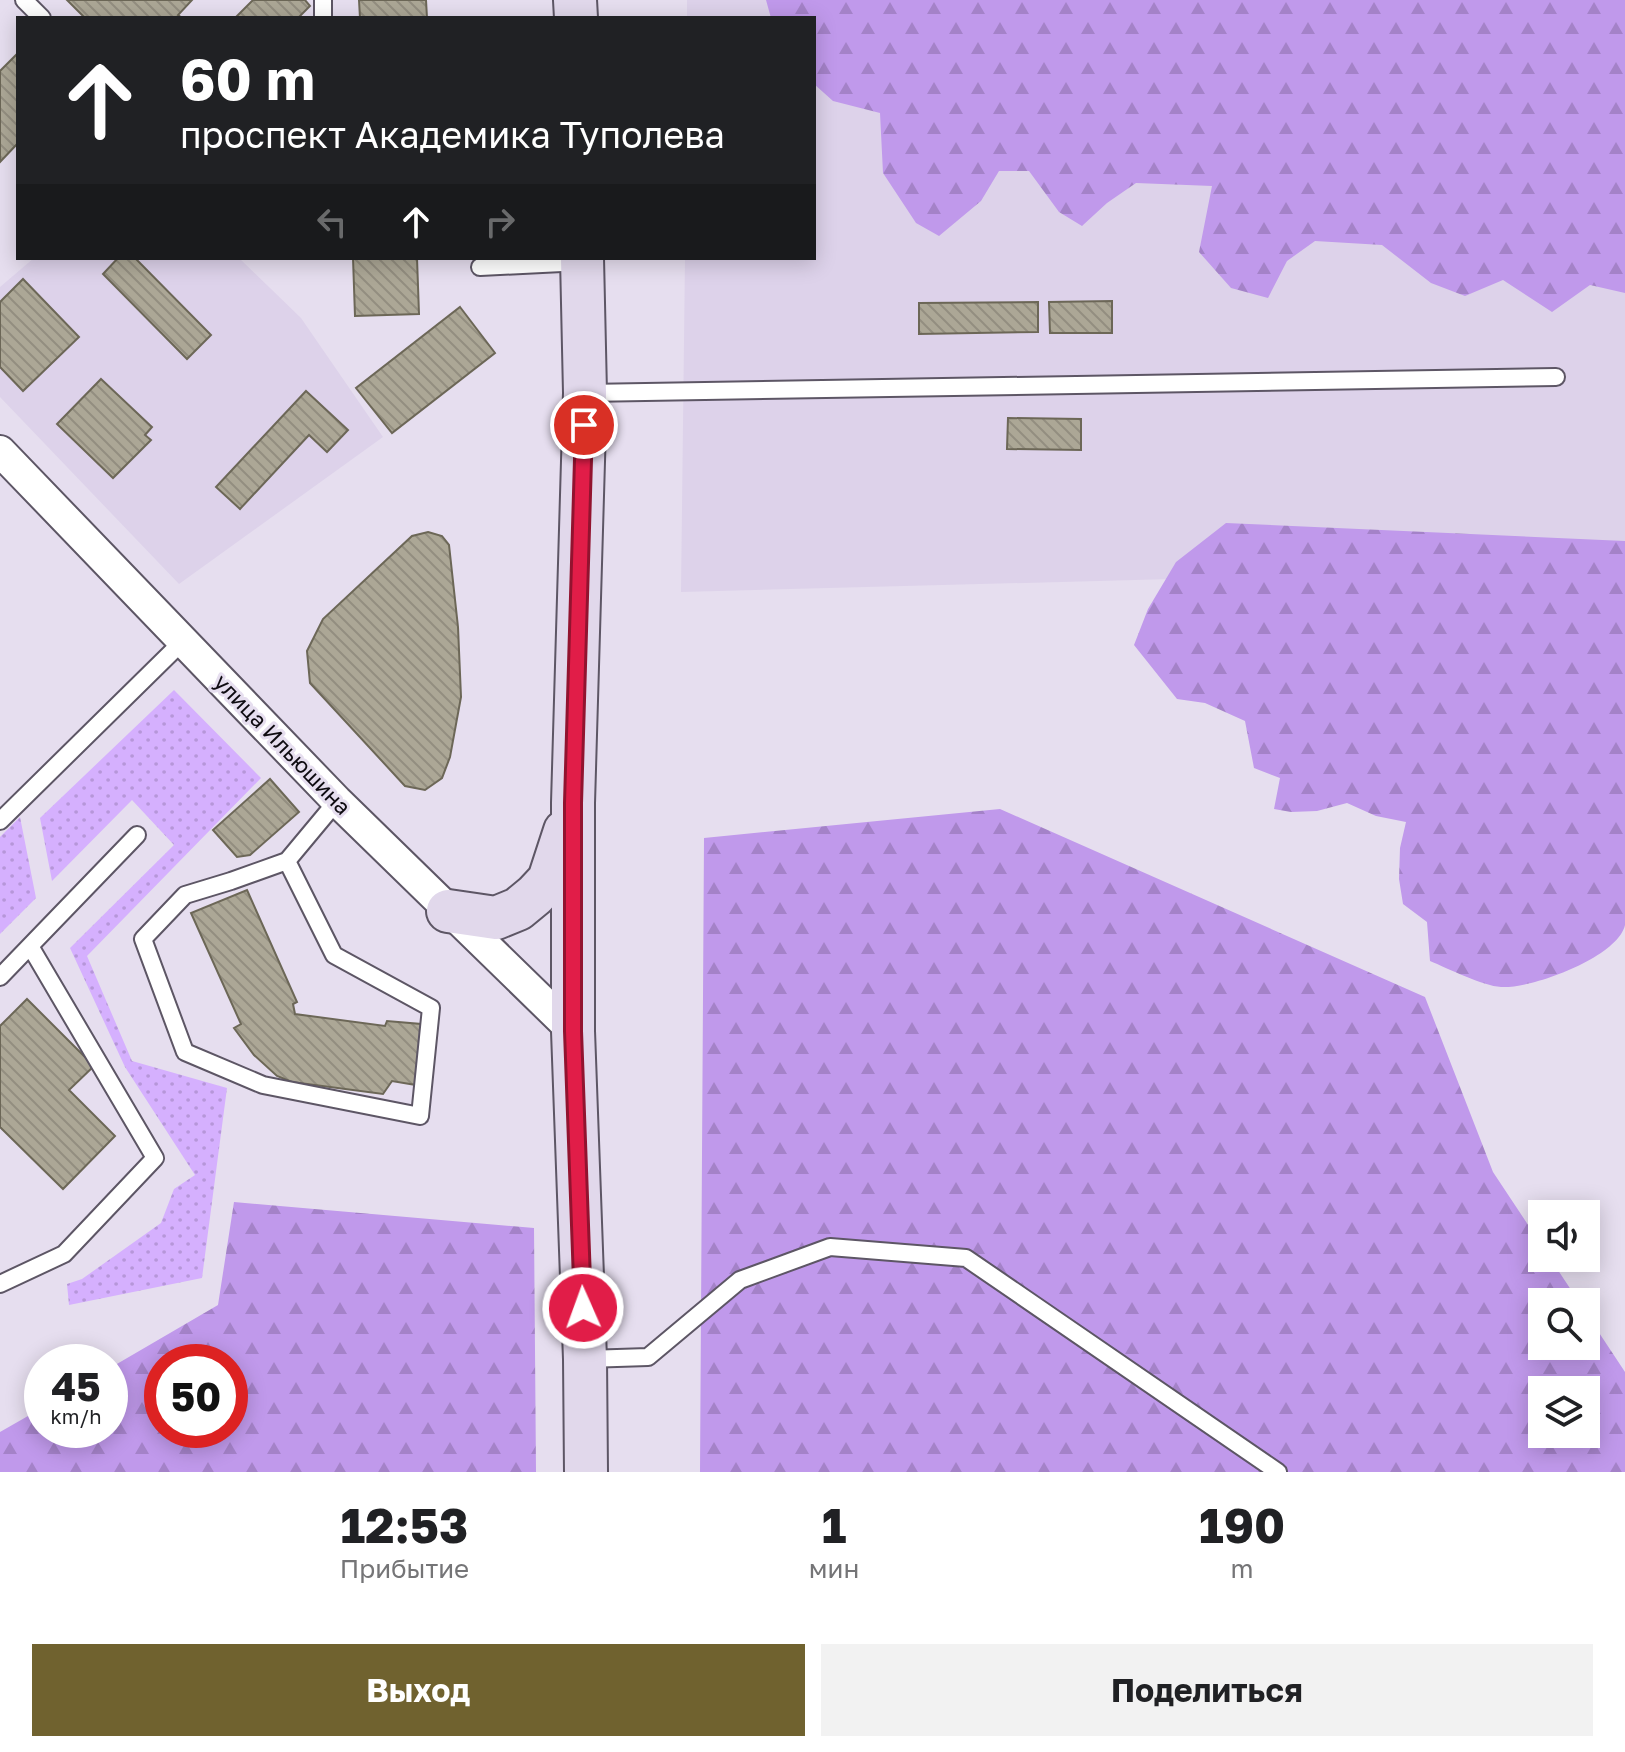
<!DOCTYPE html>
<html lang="ru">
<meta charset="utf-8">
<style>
body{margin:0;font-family:"Golos Text",sans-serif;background:#f2f2f2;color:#202124;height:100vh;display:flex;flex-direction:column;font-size:30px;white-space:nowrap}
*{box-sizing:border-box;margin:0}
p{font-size:26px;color:#757577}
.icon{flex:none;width:44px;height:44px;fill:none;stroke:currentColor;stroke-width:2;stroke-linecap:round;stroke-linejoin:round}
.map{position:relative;height:1472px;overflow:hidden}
.side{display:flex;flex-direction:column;background:#fff;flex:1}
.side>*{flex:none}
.top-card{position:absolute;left:16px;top:16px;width:800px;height:244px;border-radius:0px;box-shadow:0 4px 20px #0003;background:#202124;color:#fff;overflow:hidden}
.buttons{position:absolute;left:1528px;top:1200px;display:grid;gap:16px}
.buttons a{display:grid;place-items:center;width:72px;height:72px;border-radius:0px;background:#fff;box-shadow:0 4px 20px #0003;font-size:40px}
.speed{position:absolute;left:24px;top:1344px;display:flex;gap:16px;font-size:40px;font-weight:700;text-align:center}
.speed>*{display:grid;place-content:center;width:104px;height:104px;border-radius:50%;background:#fff;box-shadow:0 4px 20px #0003;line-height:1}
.speed small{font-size:20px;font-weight:400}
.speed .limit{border:12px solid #d22;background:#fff;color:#111}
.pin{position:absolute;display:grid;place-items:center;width:68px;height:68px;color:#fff;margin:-34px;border:4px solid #fff;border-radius:50%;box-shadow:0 2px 8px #0007}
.me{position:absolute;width:88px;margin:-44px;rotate:358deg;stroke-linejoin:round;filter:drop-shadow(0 0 6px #0008)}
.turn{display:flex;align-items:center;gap:28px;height:168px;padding:0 32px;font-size:36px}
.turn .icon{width:104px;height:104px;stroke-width:2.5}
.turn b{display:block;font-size:56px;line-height:68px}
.lanes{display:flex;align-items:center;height:76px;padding:0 32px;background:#0003;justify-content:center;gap:40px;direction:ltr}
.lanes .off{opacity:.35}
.eta{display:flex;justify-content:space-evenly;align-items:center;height:136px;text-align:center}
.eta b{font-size:48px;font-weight:700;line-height:56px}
.cta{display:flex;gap:16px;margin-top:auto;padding:16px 32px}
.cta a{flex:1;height:92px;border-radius:0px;background:#70622f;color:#fff;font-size:32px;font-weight:700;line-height:92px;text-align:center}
.cta a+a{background:#f2f2f2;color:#202124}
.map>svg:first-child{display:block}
.built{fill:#ddd2ea}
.grass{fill:url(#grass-dots)}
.forest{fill:url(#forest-firs);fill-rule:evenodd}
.building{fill:url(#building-back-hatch);stroke:#6c6757;stroke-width:2}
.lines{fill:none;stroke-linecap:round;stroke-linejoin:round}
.service-casing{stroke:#5d5665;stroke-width:20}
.minor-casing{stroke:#5d5665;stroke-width:34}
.secondary-casing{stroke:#5d5665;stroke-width:46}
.service{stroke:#fff;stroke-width:16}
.minor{stroke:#fff;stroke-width:30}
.secondary{stroke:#e1d8eb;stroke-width:42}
.route-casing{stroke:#92132f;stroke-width:20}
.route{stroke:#e11d48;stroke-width:14}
.labels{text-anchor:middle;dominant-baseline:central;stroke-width:6;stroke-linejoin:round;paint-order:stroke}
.street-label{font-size:22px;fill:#0e0b11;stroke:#e6deef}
</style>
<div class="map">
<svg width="1625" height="1472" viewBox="0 0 1625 1472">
<defs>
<pattern id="grass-dots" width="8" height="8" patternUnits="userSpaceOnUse" patternTransform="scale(2)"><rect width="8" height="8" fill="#d5b0fe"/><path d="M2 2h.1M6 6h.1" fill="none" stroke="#b696d9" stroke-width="1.8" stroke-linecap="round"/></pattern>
<pattern id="forest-firs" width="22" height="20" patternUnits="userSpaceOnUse" patternTransform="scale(2)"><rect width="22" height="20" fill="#c099eb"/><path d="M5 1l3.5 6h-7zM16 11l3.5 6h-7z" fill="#a482c8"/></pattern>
<pattern id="building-back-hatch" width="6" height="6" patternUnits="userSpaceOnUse" patternTransform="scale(2)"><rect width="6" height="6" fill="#aca796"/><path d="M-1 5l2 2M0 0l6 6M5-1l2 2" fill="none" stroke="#938e80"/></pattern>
</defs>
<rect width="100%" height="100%" fill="#e6deef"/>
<path class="built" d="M 687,0 L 1625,0 L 1625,567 L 681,592 L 685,258 L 814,258 L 814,18 L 687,18 Z
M 34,258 L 239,258 L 301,318 L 383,437 L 179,584 L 0,397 L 0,287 Z"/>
<path class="grass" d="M 174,690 L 261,778 L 87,956 L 132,1061 L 227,1088 L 202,1278 L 69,1305 L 67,1284 L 82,1279 L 161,1223 L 174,1189 L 195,1175 L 125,1067 L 70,948 L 174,845 L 132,800 L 52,881 L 40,818 Z
M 20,817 L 36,898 L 0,934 L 0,837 Z"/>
<path class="forest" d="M 766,0 L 1625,0 L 1625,293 L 1590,285 L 1552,312 L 1503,280 L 1465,296 L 1431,283 L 1382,245 L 1315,241 L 1287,261 L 1268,298 L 1231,288 L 1199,252 L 1212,186 L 1136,183 L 1107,203 L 1082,226 L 1059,212 L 1029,171 L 999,171 L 981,201 L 939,236 L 916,223 L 883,173 L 880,113 L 833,101 L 814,84 L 814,18 L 771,18 Z
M 1226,523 L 1625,541 L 1625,925 C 1618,957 1532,989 1501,987 C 1483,986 1447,968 1430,961 L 1427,922 L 1403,904 L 1399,879 L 1400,848 L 1406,822 L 1376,816 L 1347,803 L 1317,811 L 1291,812 L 1274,809 L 1280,778 L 1254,768 L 1245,721 L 1205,703 L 1177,699 L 1134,645 L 1148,609 L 1176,562 Z
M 1000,809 L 1425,997 L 1493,1172 L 1542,1246 L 1542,1258 L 1550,1258 L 1579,1302 L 1542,1302 L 1542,1346 L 1586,1346 L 1586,1313 L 1625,1372 L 1625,1472 L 700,1472 L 704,838 ZM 1542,1390 L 1586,1390 L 1586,1434 L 1542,1434 Z
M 234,1202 L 534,1228 L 536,1472 L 0,1472 L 0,1432 L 42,1408 L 42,1430 L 110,1430 L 110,1368 L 218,1305 ZM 162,1362 L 230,1362 L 230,1430 L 162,1430 Z"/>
<path class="building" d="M 67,0 L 192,0 L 178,15 L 182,18 L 85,18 Z
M 253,0 L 305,0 L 310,6 L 298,18 L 235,18 Z
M 359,0 L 426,0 L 427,18 L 360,18 Z
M 18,53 L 18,143 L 0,162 L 0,71 Z
M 118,258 L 135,258 L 211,335 L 187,359 L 103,274 Z
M 353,258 L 417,258 L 419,314 L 355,316 Z
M 23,279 L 79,337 L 23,391 L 0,367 L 0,302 Z
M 1112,301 L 1112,333 L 1050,333 L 1049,302 Z
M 1038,302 L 1038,332 L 919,334 L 919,303 Z
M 460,307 L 495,353 L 392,433 L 356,388 Z
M 101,379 L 152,427 L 145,435 L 151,440 L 113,478 L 57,424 Z
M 306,391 L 348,430 L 327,452 L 309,435 L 240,509 L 216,487 Z
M 1008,418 L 1081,419 L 1081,450 L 1007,449 Z
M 428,532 L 442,536 L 449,545 L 458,627 L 461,697 L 450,757 L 442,778 L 425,790 L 405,786 L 310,683 L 307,651 L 323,619 L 412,536 Z
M 270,779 L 299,812 L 250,855 L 237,857 L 213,830 Z
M 247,890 L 297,1002 L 293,1004 L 295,1014 L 385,1026 L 387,1021 L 421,1024 L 416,1085 L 392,1081 L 383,1094 L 292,1082 L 277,1076 L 254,1055 L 234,1028 L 241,1024 L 191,913 Z
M 27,999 L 94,1066 L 69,1090 L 115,1136 L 63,1189 L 0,1127 L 0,1026 Z"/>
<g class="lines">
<g class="service-casing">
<path id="service" d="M 24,0 L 42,18
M 323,18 L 323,0
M 480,267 L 582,262
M 586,393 L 1556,377
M 0,821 L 184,640
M 287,861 L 231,881 L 185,895 L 143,939 L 185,1052 L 263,1085 L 420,1116 L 431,1008 L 334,955 L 287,861 L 337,801
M 0,977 L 137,835
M 0,1284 L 64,1254 L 155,1158 L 30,946
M 586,1359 L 648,1357 L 740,1280 L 830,1247 L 966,1258 L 1278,1472"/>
</g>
<g class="minor-casing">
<path id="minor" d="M 0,451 L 337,801 L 573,1031"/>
</g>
<g class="secondary-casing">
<path id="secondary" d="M 575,0 L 576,18
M 582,258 L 585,393 L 573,803 L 573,1031 L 585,1359 L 586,1472
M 448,911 L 496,918 L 518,909 L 535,895 L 549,880 L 565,831"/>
</g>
<use href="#service" class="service"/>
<use href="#minor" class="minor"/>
<use href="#secondary" class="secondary"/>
</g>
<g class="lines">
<g class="route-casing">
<path id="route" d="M 583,1308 L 573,1031 L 573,803 L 584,425"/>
</g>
<use href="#route" class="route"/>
</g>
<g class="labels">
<g class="street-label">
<text transform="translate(283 744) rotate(46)">улица Ильюшина</text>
</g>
</g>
</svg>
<div class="buttons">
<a><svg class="icon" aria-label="sound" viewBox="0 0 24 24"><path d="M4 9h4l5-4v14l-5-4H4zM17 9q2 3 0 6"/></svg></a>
<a><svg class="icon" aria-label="search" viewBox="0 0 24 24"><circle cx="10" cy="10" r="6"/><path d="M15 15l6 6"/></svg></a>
<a><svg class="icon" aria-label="layers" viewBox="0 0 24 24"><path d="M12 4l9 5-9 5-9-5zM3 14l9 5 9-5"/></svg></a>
</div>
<div class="speed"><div>45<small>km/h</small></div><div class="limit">50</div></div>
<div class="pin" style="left:584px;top:425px;background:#d93025"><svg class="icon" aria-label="arrive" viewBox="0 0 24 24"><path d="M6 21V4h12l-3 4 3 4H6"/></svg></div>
<svg class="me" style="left:583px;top:1308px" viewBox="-20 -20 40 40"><circle r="17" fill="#e11d48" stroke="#fff" stroke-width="3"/><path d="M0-11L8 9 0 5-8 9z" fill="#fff"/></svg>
<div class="top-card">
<div class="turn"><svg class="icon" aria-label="ahead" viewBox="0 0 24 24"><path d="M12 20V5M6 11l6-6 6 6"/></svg><div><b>60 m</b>проспект Академика Туполева</div></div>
<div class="lanes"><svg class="icon off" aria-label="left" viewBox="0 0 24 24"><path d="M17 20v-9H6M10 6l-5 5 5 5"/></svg><svg class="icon" aria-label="ahead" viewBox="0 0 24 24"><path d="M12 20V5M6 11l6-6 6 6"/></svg><svg class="icon off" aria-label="right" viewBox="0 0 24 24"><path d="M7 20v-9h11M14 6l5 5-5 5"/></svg></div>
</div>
</div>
<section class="side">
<div class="eta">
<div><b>12:53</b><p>Прибытие</p></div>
<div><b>1</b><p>мин</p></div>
<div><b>190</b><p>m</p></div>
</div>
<div class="cta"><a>Выход</a><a>Поделиться</a></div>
</section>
